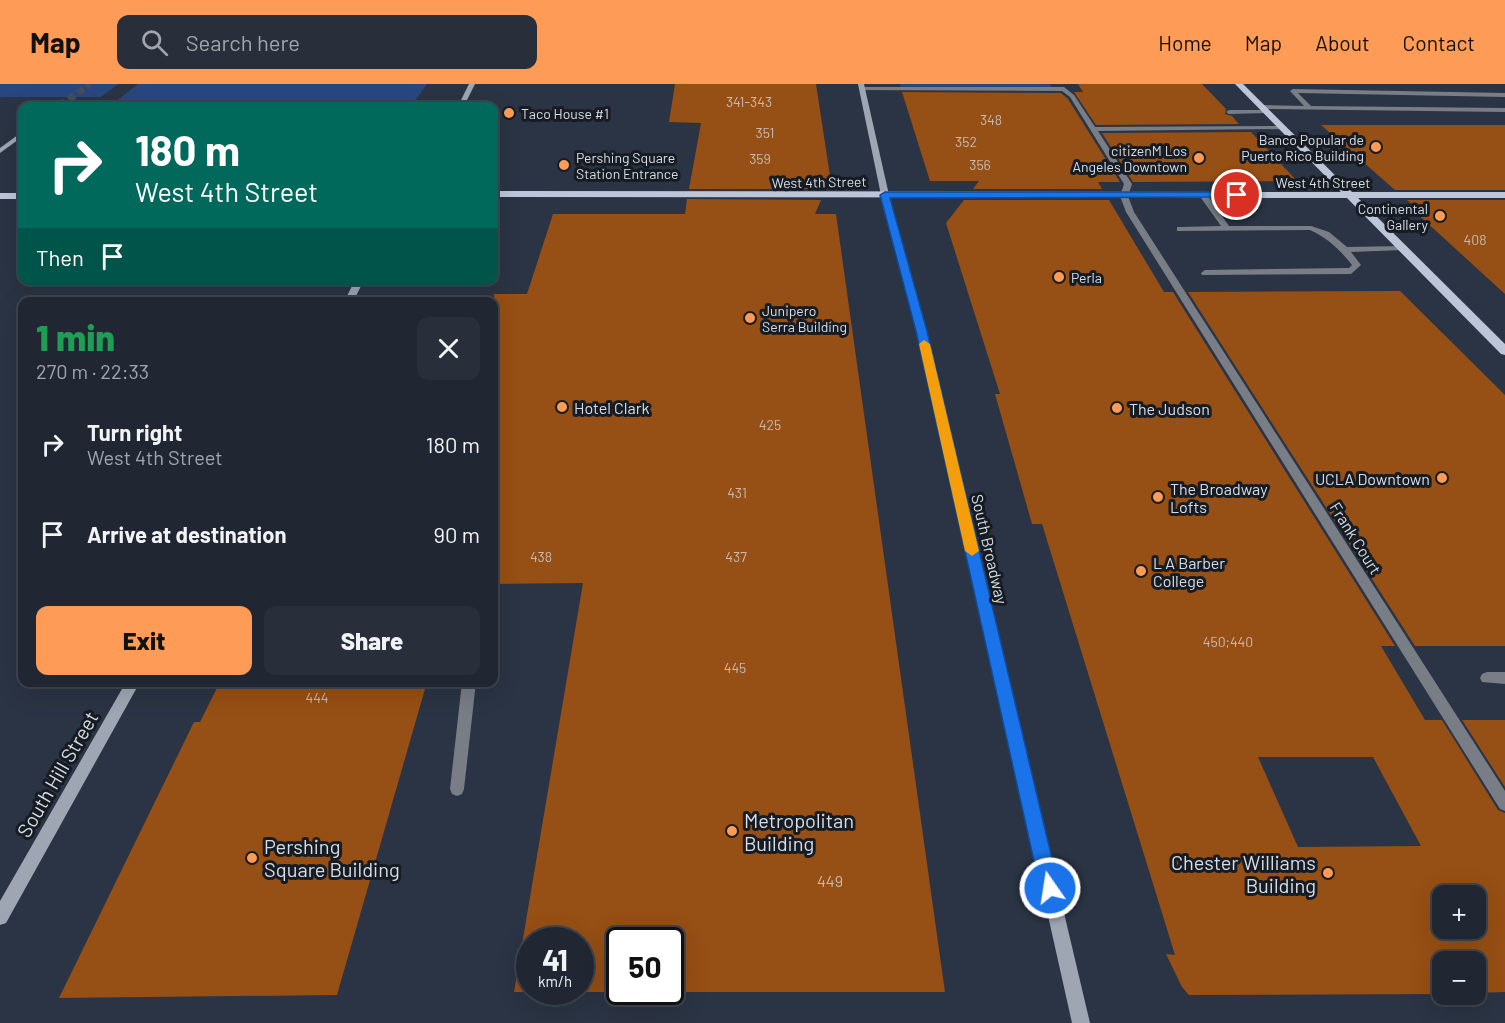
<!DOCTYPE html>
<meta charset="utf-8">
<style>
body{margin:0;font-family:Barlow,sans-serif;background:#282f3b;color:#f1f3f6;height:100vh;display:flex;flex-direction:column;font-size:22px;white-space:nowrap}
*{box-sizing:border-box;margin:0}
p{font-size:20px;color:#a2a5ac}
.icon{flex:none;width:33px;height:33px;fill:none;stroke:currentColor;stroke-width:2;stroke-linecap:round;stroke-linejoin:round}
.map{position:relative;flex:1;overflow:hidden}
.sheet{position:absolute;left:18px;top:213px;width:480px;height:390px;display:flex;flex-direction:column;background:#202733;border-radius:12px;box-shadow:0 6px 24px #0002,0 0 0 2px #3d444e}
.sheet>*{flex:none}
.top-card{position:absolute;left:18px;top:18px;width:480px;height:183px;border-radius:12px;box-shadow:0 6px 24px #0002,0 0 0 2px #3d444e;background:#00695c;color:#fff;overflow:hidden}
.controls{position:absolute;left:1432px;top:801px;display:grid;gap:12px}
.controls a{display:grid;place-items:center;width:54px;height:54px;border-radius:12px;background:#202733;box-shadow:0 6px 24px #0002,0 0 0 2px #3d444e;font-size:30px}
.speed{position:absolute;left:516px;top:843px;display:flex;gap:12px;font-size:30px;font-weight:700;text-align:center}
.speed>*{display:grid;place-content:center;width:78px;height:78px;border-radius:50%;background:#202733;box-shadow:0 6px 24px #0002,0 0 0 2px #3d444e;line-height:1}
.speed small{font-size:15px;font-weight:400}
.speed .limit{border:3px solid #111;border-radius:9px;background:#fff;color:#111}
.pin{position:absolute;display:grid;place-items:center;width:51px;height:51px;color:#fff;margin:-26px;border:3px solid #fff;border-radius:50%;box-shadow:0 2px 6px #0007}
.me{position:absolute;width:66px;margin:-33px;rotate:347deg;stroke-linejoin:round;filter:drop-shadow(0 0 4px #0008)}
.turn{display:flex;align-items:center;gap:21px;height:126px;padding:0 18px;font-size:27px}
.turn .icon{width:78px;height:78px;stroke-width:2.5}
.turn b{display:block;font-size:42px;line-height:51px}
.then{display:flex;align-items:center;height:57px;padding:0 18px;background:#0003;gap:12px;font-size:22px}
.round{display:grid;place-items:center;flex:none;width:63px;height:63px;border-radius:12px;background:#282f3b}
.summary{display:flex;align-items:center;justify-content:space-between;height:102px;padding:0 18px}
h1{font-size:36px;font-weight:800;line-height:45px;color:#1e9e55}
.cta{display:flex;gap:12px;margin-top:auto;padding:12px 18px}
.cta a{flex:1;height:69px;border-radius:12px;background:#fe9c57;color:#111;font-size:24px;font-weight:800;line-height:69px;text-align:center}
.cta a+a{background:#282f3b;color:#f1f3f6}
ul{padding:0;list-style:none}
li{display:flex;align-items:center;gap:18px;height:90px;padding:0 18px}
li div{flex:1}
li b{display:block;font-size:22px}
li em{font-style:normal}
header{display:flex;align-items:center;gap:36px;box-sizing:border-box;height:84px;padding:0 30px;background:#fe9c57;color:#111}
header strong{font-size:28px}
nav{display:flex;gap:33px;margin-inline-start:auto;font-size:21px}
.search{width:420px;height:54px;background:#282f3b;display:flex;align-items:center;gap:15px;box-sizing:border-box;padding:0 21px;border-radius:12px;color:#a2a5ac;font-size:22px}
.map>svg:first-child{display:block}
.green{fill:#29477f}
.building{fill:#964f14;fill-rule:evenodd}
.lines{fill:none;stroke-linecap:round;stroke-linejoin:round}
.secondary-tunnel{stroke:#454d5c;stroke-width:7;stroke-dasharray:7 4;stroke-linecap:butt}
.lane{fill:#787d86;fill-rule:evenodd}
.secondary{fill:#9ea6b4;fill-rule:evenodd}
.primary{fill:#bcc6d8;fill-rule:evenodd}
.route{fill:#1a73e8;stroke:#114b97;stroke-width:1.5}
.slow{fill:#f59e0b}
.poi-dot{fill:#fe9c57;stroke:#171c23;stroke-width:2}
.labels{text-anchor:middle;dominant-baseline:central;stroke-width:6;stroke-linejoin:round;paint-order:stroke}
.number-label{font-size:14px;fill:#c7bab2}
.far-poi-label{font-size:14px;fill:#d7dde7;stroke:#171c23;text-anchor:start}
.far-street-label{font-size:14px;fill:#d7dde7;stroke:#171c23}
.poi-label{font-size:16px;fill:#d7dde7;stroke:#171c23;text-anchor:start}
.street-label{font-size:16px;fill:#d7dde7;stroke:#171c23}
.near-number-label{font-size:16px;fill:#c7bab2}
.near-street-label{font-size:20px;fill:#d7dde7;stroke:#171c23}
.near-poi-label{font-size:20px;fill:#d7dde7;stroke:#171c23;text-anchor:start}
</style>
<header>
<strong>Map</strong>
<div class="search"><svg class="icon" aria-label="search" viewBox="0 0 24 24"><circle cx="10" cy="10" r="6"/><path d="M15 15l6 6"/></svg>Search here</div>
<nav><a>Home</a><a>Map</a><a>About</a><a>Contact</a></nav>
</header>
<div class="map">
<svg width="1505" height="939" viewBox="0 0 1505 939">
<rect width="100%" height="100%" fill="#2b3444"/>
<path class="green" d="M 0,0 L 118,0 L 101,13 L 0,13 Z
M 138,0 L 427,0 L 411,22 L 110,22 Z
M 900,0 L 1050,0 L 1053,6 L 901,6 Z"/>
<path class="building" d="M 675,0 L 816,0 L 830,92 L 825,105 L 689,105 L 701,39 L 669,38 Z
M 1078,0 L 1202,0 L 1226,25 L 1225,30 L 1232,32 L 1239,40 L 1096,41 L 1074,8 L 1083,8 Z
M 902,8 L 1061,9 L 1068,15 L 1120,98 L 1098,98 L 1102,105 L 973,105 L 979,97 L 930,97 Z
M 1321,41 L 1505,41 L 1505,106 L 1395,106 Z
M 1251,48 L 1297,97 L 1133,98 L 1102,49 Z
M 687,115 L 821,116 L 815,130 L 836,130 L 945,908 L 514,908 L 583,499 L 494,500 L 494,210 L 527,210 L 553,130 L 685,130 ZM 530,856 L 580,856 L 580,908 L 530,908 ZM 620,856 L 670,856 L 670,908 L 620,908 Z
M 964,116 L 1109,116 L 1164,208 L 1173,208 L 1395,562 L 1381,562 L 1425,636 L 1442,636 L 1498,726 L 1505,729 L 1505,908 L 1476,909 L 1476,878 L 1443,878 L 1443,910 L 1189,911 L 1182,903 L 1166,870 L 1175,871 L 1042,440 L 1032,440 L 995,310 L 1000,310 L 946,139 ZM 1258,673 L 1373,673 L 1421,762 L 1298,763 ZM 1443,812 L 1476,812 L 1476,844 L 1443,844 Z
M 1407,116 L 1505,116 L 1505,210 L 1412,125 L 1417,125 Z
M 1400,207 L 1505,311 L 1505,562 L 1415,562 L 1188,208 Z
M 220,598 L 427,598 L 337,911 L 59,914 L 194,638 L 200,638 Z
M 1462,636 L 1505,636 L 1505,703 Z"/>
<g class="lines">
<path class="secondary-tunnel" d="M 60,22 L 90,0"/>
<path class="lane" d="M 862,3 L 1064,3 L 1074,11 L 1095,43 L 1284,42 L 1284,44 L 1282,45 L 1098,47 L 1132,100 L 1128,112 L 1134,128 L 1505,707 L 1505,727 L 1500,725 L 1126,128 L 1120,112 L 1124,100 L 1070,13 L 1062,7 L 860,6 Z
M 1293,5 L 1505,9 L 1505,13 L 1298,9 L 1311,22 L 1505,24 L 1505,28 L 1262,25 L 1259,23 L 1262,21 L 1304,22 L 1290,7 Z
M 1266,26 L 1268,27 L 1268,29 L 1229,30 L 1226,28 L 1229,26 Z
M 1200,109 L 1206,109 L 1229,142 L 1311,142 L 1329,148 L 1347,163 L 1403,162 L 1407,164 L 1403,166 L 1351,168 L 1361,181 L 1351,190 L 1202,191 L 1201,189 L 1205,186 L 1349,184 L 1352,181 C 1340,166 1328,154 1310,146 L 1177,147 L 1177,143 L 1180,143 L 1221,142 L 1199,111 Z
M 1487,588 L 1505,588 L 1505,600 L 1482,598 L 1480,594 L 1482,590 Z
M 462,598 L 476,598 L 464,705 L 462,710 L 457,712 L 452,710 L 450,705 Z"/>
<path class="secondary" d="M 469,0 L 475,0 L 464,22 L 458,22 Z
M 858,0 L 864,0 L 889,111 L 938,295 L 1090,939 L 1072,939 L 928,295 L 881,111 Z
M 22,48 L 22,53 L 0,69 L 0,64 Z
M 355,196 L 364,196 L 353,218 L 344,218 Z
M 126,598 L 140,598 L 6,839 L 0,841 L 0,817 Z"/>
<path class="primary" d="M 1235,0 L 1243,0 L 1352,108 L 1505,108 L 1505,114 L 1358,114 L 1505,260 L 1505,271 L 1501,270 L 1347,114 L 494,113 L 494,107 L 1341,108 Z
M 0,109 L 22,109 L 22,115 L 0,115 Z"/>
</g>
<path class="route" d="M 885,108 L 1237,108 L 1241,111 L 1237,113 L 890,114 L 927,247 L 1059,804 L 1056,810 L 1050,813 L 1043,810 L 1040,804 L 916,247 L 880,111 Z"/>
<path class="slow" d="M 924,256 L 930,260 L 979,467 L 972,472 L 965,467 L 919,260 Z"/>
<g class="poi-dot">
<circle cx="509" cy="29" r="6"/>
<circle cx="1376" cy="63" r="6"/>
<circle cx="1199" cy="74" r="6"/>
<circle cx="564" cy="81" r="6"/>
<circle cx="1440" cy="132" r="6"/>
<circle cx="1059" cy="193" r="6"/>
<circle cx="750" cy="234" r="6"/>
<circle cx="562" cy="323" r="6"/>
<circle cx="1117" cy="324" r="6"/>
<circle cx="1442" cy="394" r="6"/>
<circle cx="1158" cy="413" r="6"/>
<circle cx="1141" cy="487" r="6"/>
<circle cx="732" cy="747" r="6"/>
<circle cx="252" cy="774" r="6"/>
<circle cx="1328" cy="789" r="6"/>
</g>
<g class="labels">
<g class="number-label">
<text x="749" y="17">341-343</text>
<text x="991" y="35">348</text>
<text x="765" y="48">351</text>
<text x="966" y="57">352</text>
<text x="760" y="74">359</text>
<text x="980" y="80">356</text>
<text x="1475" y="155">408</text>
<text x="770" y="340">425</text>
<text x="737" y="408">431</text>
<text x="541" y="472">438</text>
<text x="736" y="472">437</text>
<text x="1228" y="557">450;440</text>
<text x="735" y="583">445</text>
<text x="317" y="613">444</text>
</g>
<g class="far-poi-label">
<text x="521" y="29">Taco House #1</text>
<text x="1364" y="55" text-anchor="end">Banco Popular de<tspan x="1364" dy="16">Puerto Rico Building</tspan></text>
<text x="1187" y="66" text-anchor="end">citizenM Los<tspan x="1187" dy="16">Angeles Downtown</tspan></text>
<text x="576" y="73">Pershing Square<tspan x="576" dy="16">Station Entrance</tspan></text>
<text x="1428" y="124" text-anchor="end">Continental<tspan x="1428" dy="16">Gallery</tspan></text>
<text x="1071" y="193">Perla</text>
<text x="762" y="226">Junipero<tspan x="762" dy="16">Serra Building</tspan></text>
</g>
<g class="far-street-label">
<text transform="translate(819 98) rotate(-1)">West 4th Street</text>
<text x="1323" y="98">West 4th Street</text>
</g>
<g class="poi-label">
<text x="574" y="323">Hotel Clark</text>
<text x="1129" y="324">The Judson</text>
<text x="1430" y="394" text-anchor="end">UCLA Downtown</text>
<text x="1170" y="404">The Broadway<tspan x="1170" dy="18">Lofts</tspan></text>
<text x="1153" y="478">L A Barber<tspan x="1153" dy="18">College</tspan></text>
</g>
<g class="street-label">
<text transform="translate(1356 454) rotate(58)">Frank Court</text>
<text transform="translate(990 465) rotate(77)">South Broadway</text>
</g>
<g class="near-number-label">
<text x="830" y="796">449</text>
</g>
<g class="near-street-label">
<text transform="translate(57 690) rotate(-60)">South Hill Street</text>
</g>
<g class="near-poi-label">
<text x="744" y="736">Metropolitan<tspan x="744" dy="23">Building</tspan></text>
<text x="264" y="762">Pershing<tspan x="264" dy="23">Square Building</tspan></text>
<text x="1316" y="778" text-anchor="end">Chester Williams<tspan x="1316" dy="23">Building</tspan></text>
</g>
</g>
</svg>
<div class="controls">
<a>+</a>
<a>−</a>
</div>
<div class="speed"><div>41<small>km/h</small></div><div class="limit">50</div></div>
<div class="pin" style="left:1237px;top:111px;background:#d93025"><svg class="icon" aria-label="arrive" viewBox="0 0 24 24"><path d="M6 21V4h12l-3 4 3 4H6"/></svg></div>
<svg class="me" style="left:1050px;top:804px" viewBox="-20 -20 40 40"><circle r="17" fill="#1a73e8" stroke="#fff" stroke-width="3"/><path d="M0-11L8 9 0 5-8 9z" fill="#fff"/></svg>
<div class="top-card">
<div class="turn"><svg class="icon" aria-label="right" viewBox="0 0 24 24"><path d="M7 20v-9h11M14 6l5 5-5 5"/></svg><div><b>180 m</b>West 4th Street</div></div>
<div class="then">Then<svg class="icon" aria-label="arrive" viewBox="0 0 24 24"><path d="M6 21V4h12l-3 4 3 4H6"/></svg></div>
</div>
<section class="sheet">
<div class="summary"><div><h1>1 min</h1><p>270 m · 22:33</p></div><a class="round"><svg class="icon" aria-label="close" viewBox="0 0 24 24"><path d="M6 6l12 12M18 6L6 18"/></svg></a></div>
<ul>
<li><svg class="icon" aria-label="right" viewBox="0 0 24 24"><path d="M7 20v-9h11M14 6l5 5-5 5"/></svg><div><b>Turn right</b><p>West 4th Street</p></div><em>180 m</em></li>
<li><svg class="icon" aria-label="arrive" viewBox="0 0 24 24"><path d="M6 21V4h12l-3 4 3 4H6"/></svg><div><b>Arrive at destination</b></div><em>90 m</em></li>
</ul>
<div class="cta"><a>Exit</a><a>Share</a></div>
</section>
</div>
